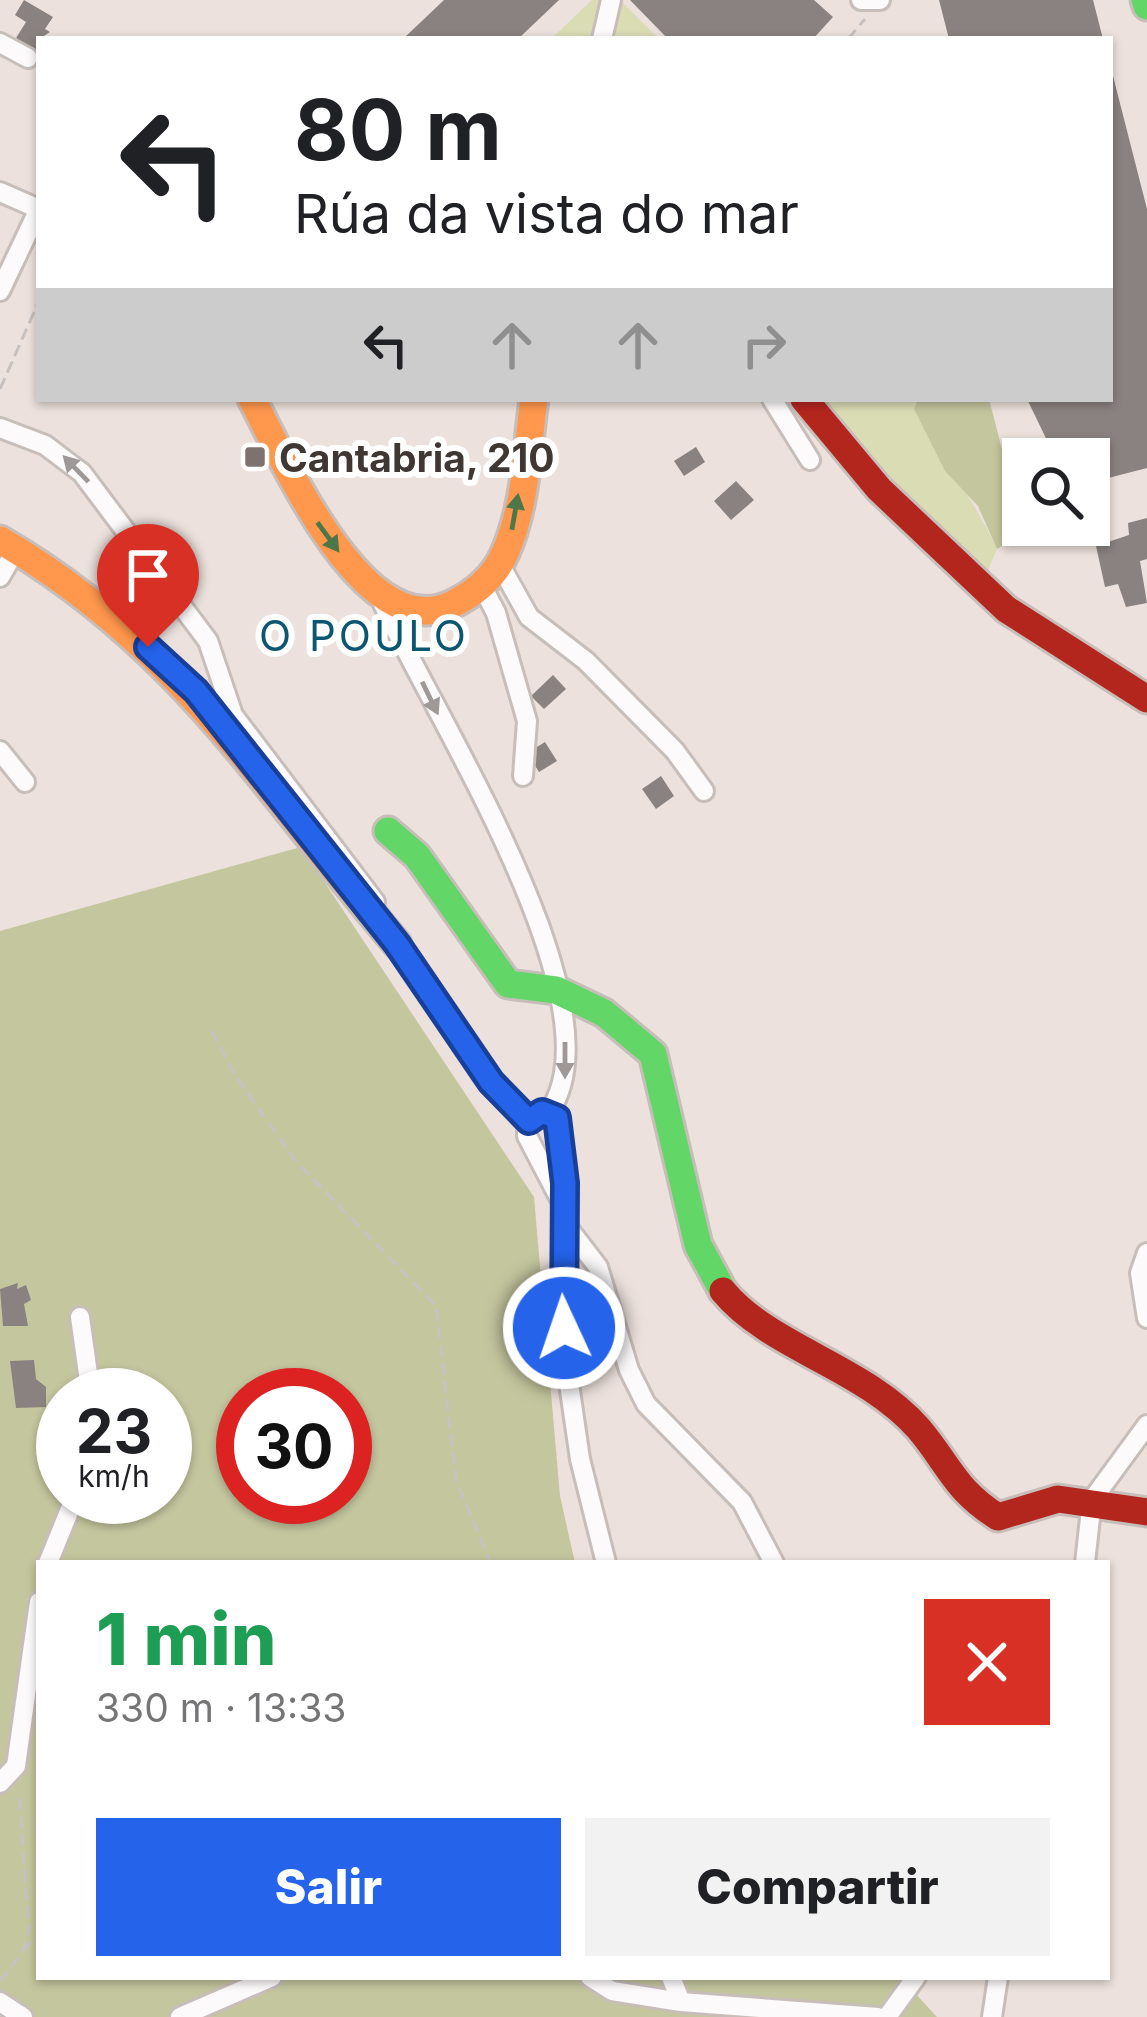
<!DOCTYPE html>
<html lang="es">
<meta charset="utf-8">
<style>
body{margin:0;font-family:Inter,sans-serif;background:#f2f2f2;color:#202124;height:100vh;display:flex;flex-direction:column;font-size:45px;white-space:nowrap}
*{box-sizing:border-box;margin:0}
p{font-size:39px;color:#757577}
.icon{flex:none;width:66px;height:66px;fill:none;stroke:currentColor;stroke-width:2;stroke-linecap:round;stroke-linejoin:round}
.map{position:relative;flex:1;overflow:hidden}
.drawer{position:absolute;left:36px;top:1560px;width:1074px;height:420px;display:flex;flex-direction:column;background:#fff;border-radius:0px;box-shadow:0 3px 9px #0004}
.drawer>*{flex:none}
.hud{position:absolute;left:36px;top:36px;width:1077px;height:366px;border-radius:0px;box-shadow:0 3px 9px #0004;background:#fff;color:#202124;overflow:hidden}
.controls{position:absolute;left:1002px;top:438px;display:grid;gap:24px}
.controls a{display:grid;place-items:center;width:108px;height:108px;border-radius:0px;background:#fff;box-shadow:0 3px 9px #0004;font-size:60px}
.speed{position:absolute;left:36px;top:1368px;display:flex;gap:24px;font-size:60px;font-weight:700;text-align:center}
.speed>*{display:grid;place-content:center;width:156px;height:156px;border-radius:50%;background:#fff;box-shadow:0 3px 9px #0004;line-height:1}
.speed small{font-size:30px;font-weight:400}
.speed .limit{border:18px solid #d22;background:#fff;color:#111}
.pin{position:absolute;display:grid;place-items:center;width:102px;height:102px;color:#fff;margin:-123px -51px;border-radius:50% 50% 50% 0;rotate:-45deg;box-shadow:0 0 12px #0007}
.pin .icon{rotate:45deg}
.me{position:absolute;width:132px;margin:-66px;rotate:357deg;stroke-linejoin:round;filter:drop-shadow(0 0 9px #0008)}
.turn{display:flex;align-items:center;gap:42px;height:252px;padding:0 60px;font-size:54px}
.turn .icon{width:156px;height:156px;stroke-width:2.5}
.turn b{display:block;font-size:84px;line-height:102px}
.lanes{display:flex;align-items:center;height:114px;padding:0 60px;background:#0003;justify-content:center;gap:60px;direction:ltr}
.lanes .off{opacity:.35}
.round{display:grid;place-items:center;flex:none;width:126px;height:126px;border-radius:0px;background:#f2f2f2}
.overview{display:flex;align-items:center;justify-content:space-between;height:204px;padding:0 60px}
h1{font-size:72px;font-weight:800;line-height:90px;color:#1e9e55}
.primary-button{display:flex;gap:24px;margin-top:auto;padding:24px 60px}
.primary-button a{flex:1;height:138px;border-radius:0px;background:#2563eb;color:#fff;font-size:48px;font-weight:800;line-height:138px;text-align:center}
.primary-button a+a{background:#f2f2f2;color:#202124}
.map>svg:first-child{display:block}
.green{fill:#dadcb4}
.forest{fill:#c4c69e;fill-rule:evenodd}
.building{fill:#8a8281}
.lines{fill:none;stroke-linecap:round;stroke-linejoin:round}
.street-casing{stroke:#c7beba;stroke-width:24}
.fast-casing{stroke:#c7beba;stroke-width:33}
.slow-casing{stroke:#c7beba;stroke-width:33}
.jam-casing{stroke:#c7beba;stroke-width:33}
.path{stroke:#c7c2c1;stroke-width:3;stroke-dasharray:12 6;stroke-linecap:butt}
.street{stroke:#fcfafa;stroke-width:18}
.fast{stroke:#63d668;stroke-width:27}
.slow{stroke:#ff974d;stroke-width:27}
.jam{stroke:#b3261e;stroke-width:27}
.oneway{fill:#9e9897}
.oneway2{fill:#4d7749}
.route-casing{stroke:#184099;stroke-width:30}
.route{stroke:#2563eb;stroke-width:21}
.poi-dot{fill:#7c726f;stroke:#fff;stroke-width:4.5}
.labels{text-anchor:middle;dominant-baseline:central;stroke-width:12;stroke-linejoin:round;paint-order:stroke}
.poi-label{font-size:39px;font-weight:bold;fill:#3f3734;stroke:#fff;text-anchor:start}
.neighbourhood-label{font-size:42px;letter-spacing:3px;fill:#0b5671;stroke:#fff}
</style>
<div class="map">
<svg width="1147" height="2017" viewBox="0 0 1147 2017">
<rect width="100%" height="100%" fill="#ece1dc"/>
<path class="green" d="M 592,0 L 620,0 L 659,39 L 551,39 Z
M 818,399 L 918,399 L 914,409 C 940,457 974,499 997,549 L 988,570 L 885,478 Z"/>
<path class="forest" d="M 918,399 L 989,399 L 1024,534 L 997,549 L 978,506 L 945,471 L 914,409 Z
M 301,847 L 534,1197 L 560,1496 L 575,1563 L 39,1563 L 39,1977 L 900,1977 L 937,2017 L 0,2017 L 0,931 ZM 63,1395 L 165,1395 L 165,1497 L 63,1497 ZM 243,1395 L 345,1395 L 345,1497 L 243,1497 Z"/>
<path class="building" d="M 24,0 L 53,17 L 45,29 L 50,32 L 39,39 L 39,52 L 16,38 L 26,22 L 15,15 Z
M 444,0 L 559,0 L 518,39 L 403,39 Z
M 630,0 L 814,0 L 833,17 L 813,39 L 668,39 Z
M 939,0 L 1093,0 L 1103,39 L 949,39 Z
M 1112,72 L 1147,209 L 1147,468 L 1089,483 L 1089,459 L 1056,459 L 1027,399 L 1110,399 Z
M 696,447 L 705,462 L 684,476 L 674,461 Z
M 736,481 L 754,500 L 731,520 L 714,501 Z
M 1147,518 L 1147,559 L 1140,561 L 1147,603 L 1126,607 L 1118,584 L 1105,587 L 1096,546 L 1129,535 L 1128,523 Z
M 553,675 L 566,689 L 544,709 L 531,696 Z
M 545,742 L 557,761 L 539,772 L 527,753 Z
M 661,776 L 674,796 L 656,809 L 642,789 Z
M 18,1283 L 17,1289 L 26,1285 L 31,1300 L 24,1304 L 28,1326 L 3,1326 L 0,1289 Z
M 34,1360 L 36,1379 L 46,1387 L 46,1407 L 16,1408 L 10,1361 Z"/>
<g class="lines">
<g class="street-casing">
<path id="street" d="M 861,0 L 880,0
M 602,39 L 611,0
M 0,43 L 28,58
M 0,192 L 39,209
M 0,291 L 39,209
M 772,399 L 810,460
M 0,428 L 45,445 L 82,473 L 208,641 L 233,715 L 375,902
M 500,565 L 529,617 L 586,661 L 675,751 L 704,791
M 0,577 L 17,548
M 481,584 L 496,613 L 527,721 L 523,776
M 380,597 C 426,704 626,1007 548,1113
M 0,751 L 25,782
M 393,937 L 491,1082 L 529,1121
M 537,1114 L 527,1125 L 527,1136 L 560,1199
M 561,1135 L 566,1363 L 580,1459 L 606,1563
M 565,1224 L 598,1267 L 629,1370 L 646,1404 L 742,1502 L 774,1563
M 1147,1253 L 1140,1273 L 1147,1318
M 80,1317 L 91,1395
M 48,1563 L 75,1497
M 1085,1563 L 1092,1500 L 1147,1425
M 0,1783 L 16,1766 L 39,1602
M 590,1977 L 612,1991 L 681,2002
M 671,1977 L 681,2002 L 878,2017
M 0,2002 L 23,2017
M 180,2017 L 272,1977
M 887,2017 L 916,1977
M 992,2017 L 998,1977"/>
</g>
<g class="fast-casing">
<path id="fast" d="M 1145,0 L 1147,6
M 388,831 L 417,856 L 508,984 L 556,990 L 604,1013 L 653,1054 L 698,1245 L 723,1291"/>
</g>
<g class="slow-casing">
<path id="slow" d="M 252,399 C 284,459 365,649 453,604 C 475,593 495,576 505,553 C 526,506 527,450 534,399
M 0,540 C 181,645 265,791 397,944"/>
</g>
<g class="jam-casing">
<path id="jam" d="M 804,399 L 879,489 L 1006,609 L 1147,699
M 723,1291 C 770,1348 865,1367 919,1429 C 950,1466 954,1489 998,1517 L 1058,1499 L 1147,1512"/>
</g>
<path class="path" d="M 848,39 L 865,19
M 0,389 L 39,301
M 212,1031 L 233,1072 L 295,1160 L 436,1306 L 456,1480 L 491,1563
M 24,1950 L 39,1934
M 0,1981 L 23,1952 L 29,1928 L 19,1792"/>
<use href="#street" class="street"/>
<use href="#fast" class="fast"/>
<use href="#slow" class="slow"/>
<use href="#jam" class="jam"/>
</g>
<defs><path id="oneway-solid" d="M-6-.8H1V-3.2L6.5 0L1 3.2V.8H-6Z" transform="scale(3)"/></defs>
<g class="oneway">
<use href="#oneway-solid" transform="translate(76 469) rotate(-134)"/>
<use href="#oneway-solid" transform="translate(430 698) rotate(64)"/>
<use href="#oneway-solid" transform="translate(565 1060) rotate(90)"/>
</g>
<g class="oneway2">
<use href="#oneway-solid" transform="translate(515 512) rotate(-80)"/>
<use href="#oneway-solid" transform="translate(328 537) rotate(54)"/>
</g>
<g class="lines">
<g class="route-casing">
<path id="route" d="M 148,647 L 196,691 L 397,944 L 491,1082 L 529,1121 L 542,1112 L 557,1118 L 565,1183 L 564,1328"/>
</g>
<use href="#route" class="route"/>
</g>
<rect class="poi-dot" x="243" y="445" width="24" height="24" rx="6"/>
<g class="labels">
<g class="poi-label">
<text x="279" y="457">Cantabria, 210</text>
</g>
<g class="neighbourhood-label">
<text x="364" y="635">O POULO</text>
</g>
</g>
</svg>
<div class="controls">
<a><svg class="icon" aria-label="search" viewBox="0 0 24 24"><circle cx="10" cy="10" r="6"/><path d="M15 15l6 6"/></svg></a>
</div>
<div class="speed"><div>23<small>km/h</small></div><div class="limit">30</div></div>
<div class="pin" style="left:148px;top:647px;background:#d93025"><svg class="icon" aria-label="arrive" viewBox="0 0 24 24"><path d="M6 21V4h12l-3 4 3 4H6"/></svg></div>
<svg class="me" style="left:564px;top:1328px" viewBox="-20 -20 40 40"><circle r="17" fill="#2563eb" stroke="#fff" stroke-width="3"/><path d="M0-11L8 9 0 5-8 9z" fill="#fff"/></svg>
<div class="hud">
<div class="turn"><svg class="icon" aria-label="left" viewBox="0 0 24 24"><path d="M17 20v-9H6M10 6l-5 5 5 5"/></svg><div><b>80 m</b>Rúa da vista do mar</div></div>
<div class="lanes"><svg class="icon" aria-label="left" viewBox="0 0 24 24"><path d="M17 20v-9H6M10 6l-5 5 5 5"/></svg><svg class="icon off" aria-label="ahead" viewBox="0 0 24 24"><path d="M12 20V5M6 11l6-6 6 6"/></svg><svg class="icon off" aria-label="ahead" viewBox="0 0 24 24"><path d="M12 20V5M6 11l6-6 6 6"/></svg><svg class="icon off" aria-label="right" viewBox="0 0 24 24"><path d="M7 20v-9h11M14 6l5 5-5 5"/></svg></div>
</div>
<section class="drawer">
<div class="overview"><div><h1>1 min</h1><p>330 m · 13:33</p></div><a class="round" style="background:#d93025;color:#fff"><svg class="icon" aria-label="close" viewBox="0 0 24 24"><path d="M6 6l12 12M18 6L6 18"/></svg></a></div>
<div class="primary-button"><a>Salir</a><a>Compartir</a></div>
</section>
</div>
